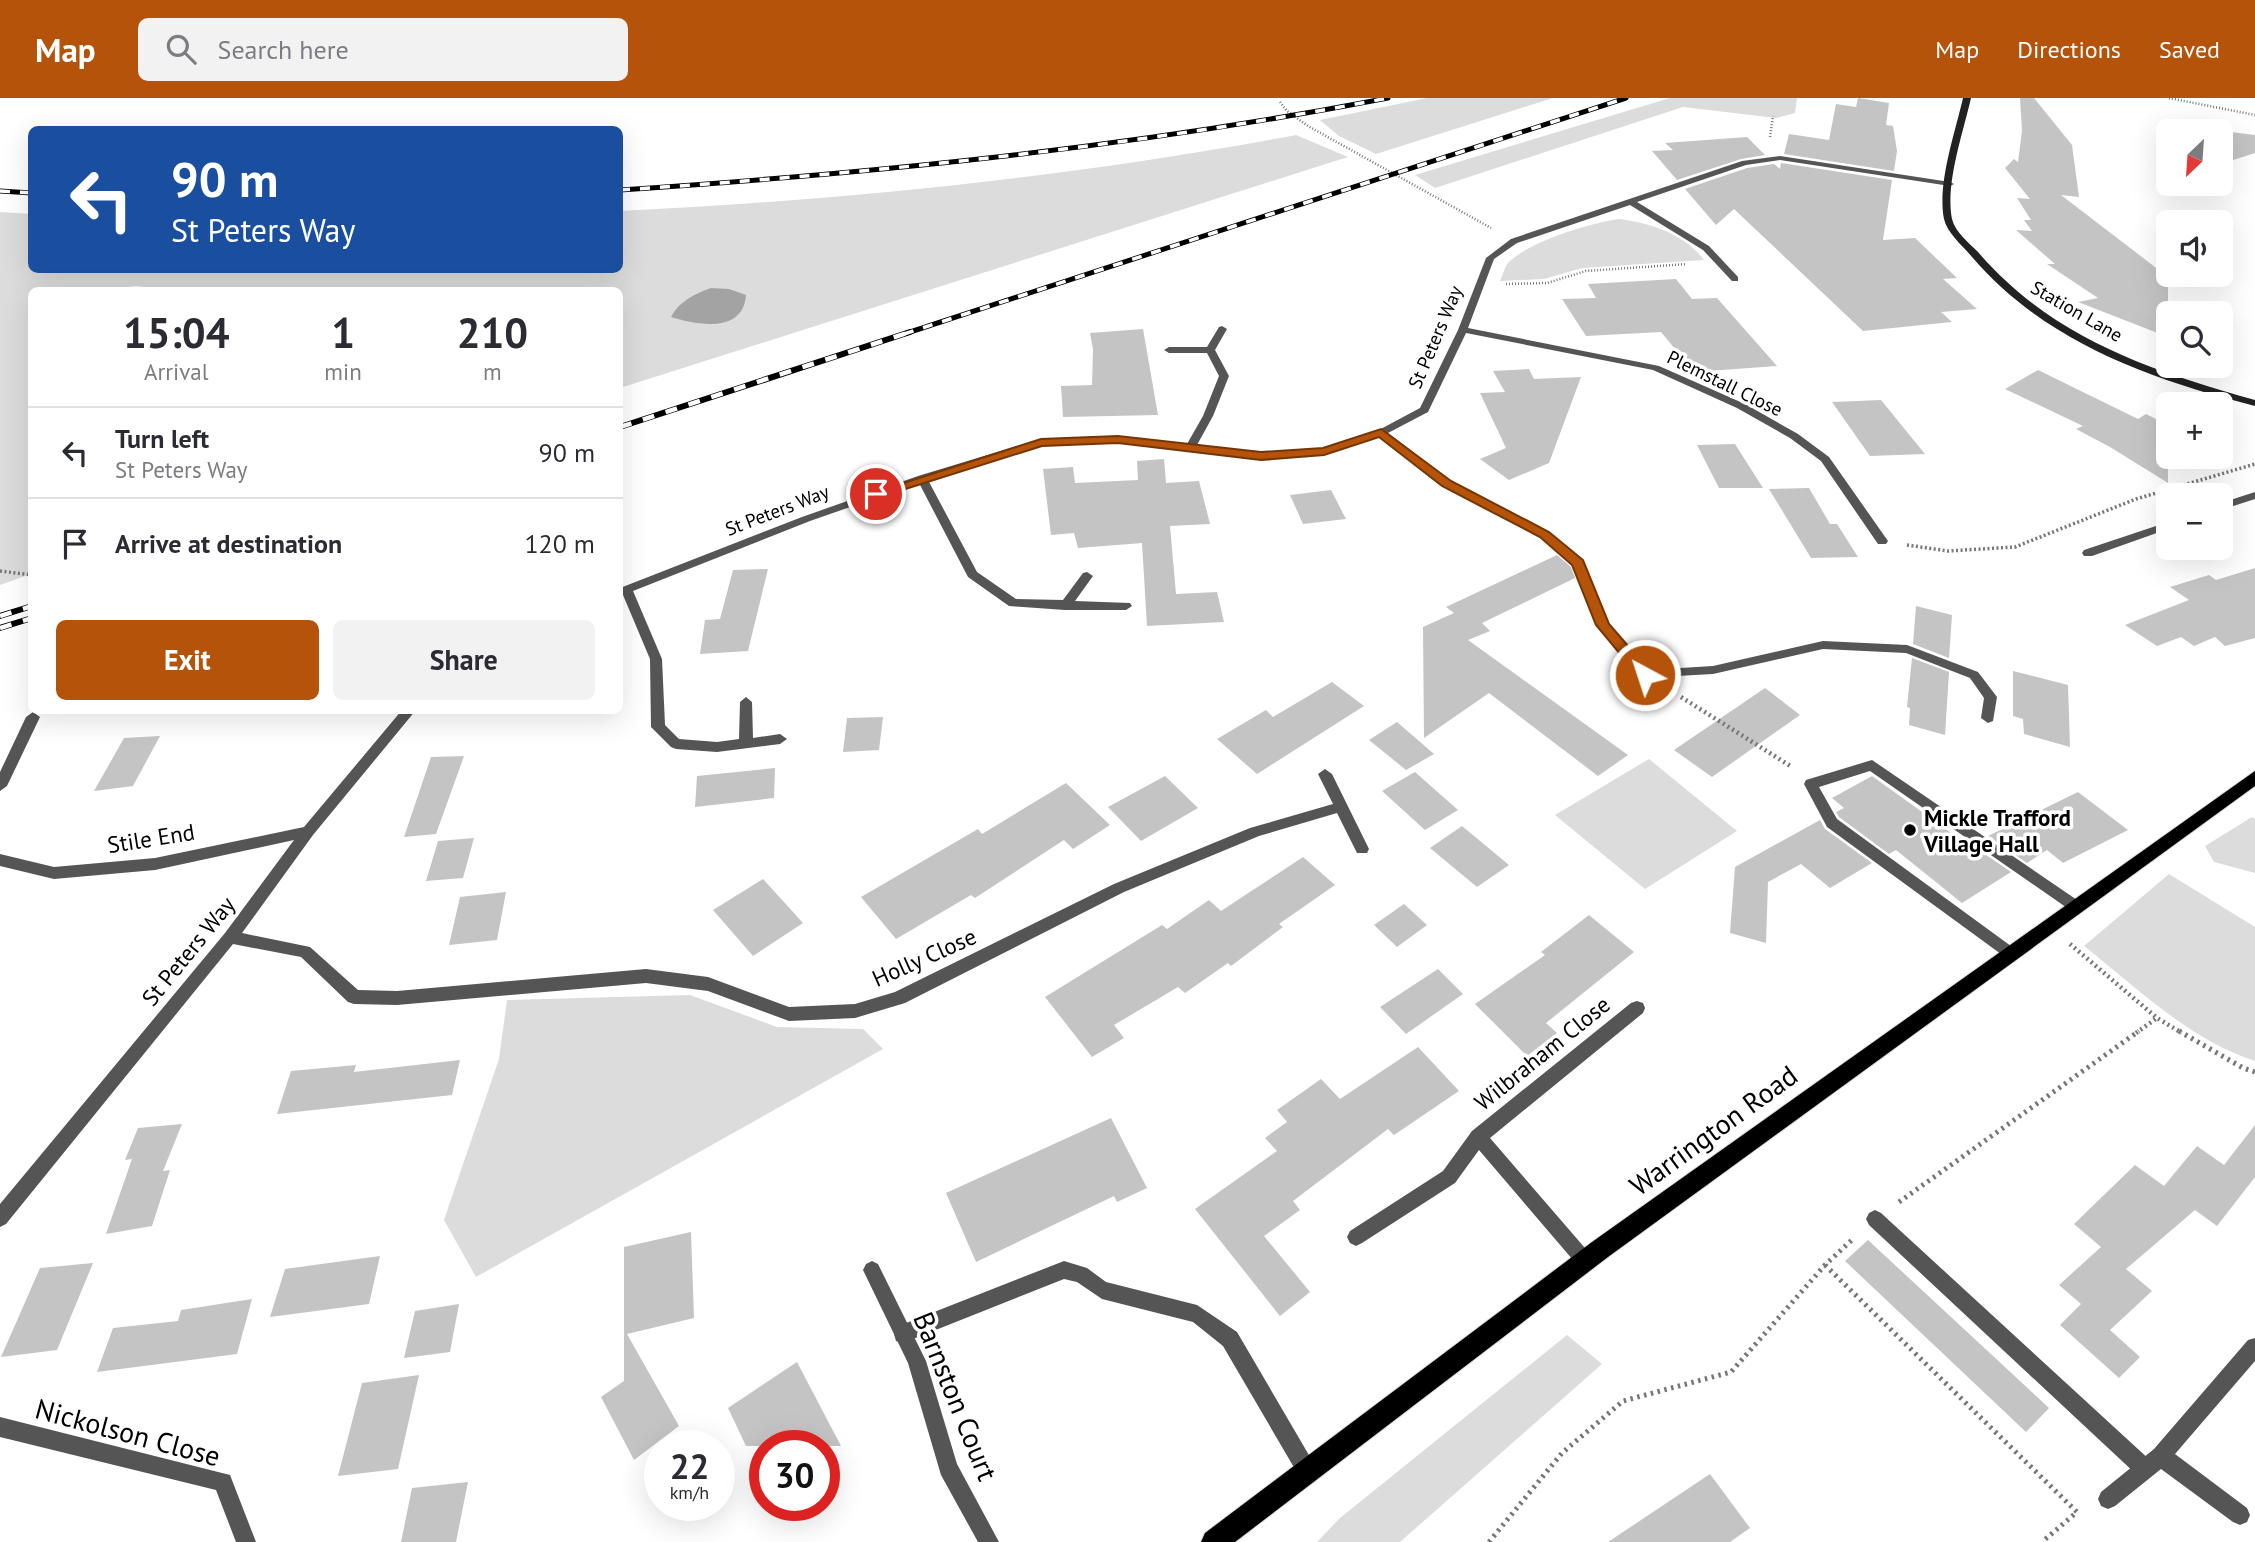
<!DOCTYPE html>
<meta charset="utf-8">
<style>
body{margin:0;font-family:"PT Sans",sans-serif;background:#f2f2f3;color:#2b2b33;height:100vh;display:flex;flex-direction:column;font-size:26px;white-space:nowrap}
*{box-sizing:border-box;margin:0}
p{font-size:23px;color:#7c7c81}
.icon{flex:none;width:38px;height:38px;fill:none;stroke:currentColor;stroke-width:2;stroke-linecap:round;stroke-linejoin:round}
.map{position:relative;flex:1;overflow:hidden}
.side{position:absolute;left:28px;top:189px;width:595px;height:427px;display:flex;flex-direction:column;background:#fff;border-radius:10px;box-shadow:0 7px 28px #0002}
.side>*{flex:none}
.banner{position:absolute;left:28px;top:28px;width:595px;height:147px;border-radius:10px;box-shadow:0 7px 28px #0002;background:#1a4fa0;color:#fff;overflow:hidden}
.needle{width:46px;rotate:205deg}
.tools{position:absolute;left:2156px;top:21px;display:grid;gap:14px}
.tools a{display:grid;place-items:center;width:77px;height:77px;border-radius:10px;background:#fff;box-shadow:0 7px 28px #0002;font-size:35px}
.speed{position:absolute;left:644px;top:1332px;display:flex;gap:14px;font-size:35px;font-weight:700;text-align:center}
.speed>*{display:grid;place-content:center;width:91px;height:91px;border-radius:50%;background:#fff;box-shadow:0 7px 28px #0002;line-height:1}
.speed small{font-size:18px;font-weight:400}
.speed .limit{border:10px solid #d22;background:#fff;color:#111}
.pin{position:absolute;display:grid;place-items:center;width:60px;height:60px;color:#fff;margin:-30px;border:4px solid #fff;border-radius:50%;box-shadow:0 2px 7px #0007}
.me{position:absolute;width:77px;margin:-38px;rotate:320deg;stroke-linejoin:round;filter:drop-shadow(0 0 5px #0008)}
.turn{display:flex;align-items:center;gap:24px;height:147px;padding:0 28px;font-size:32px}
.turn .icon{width:91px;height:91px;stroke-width:2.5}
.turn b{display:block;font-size:49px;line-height:60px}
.eta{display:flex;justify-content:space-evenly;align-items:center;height:119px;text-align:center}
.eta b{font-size:42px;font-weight:800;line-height:49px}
.primary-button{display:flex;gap:14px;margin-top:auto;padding:14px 28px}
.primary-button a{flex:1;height:80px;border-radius:10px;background:#b45309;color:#fff;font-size:28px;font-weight:800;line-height:80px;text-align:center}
.primary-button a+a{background:#f2f2f3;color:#2b2b33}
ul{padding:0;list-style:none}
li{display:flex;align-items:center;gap:21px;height:91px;padding:0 28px;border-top:2px solid #e1e1e2}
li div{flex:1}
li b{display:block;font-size:26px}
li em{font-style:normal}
header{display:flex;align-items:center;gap:42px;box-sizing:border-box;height:98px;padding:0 35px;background:#b45309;color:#fff}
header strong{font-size:33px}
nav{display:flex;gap:38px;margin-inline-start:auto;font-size:24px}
.search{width:490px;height:63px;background:#f2f2f3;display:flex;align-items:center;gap:18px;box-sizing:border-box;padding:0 24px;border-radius:10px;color:#7c7c81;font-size:26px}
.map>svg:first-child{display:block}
.green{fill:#dcdcdc}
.water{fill:#a3a3a3}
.building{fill:#c4c4c4}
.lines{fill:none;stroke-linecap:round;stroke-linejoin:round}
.primary-casing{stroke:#dbdbdb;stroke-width:2}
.path-far3{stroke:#777;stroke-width:2.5;stroke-dasharray:1 2;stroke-linecap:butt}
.path-far2{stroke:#777;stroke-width:3.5;stroke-dasharray:2 2.5;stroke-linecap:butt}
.path-far1{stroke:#777;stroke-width:4.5;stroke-dasharray:2 3.5;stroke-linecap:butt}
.path{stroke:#777;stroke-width:5;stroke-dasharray:2.5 4.5;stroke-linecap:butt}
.lane{fill:#555;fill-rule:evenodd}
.street{fill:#555;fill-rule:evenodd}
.secondary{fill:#222;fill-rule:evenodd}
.primary{fill:#000;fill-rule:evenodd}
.rail-far1-casing{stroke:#000;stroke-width:5}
.rail-casing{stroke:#000;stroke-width:6}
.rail-far1{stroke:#fff;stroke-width:3.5;stroke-dasharray:10;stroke-linecap:butt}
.rail{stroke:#fff;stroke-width:4.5;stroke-dasharray:12;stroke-linecap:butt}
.route{fill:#b45309;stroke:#753606;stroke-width:2}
.poi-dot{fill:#000;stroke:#fff;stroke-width:2.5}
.labels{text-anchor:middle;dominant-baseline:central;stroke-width:7;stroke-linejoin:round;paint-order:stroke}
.far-street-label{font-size:19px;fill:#000;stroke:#fff}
.poi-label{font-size:23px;font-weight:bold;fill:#000;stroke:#fff;text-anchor:start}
.street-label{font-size:23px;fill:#000;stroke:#fff}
.near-street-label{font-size:28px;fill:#000;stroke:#fff}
</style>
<header>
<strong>Map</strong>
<div class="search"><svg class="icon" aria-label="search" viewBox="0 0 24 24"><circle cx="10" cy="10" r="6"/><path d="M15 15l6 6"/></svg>Search here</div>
<nav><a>Map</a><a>Directions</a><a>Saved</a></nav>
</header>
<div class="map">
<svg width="2255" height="1444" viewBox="0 0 2255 1444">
<rect width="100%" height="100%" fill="#fff"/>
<path class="green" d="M 1427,0 L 1553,0 L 1376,56 L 1339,38 L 1320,22 Z
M 1670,0 L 1797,0 L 1795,15 L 1776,20 L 1683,9 L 1435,90 L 1415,77 Z
M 1296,37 L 1348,59 L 620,290 L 620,192 L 153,192 L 152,190 L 136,188 L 104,192 L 32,192 L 31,476 L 0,487 L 0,114 L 31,116 L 32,172 L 620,172 L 620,113 C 849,102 1070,79 1296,37 Z
M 1619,121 C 1650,125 1685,136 1704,162 L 1582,170 L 1544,181 L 1500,183 C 1503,177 1505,167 1510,163 C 1532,143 1590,125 1619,121 Z
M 1649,661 L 1737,733 L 1645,791 L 1555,717 Z
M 2252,719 L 2255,721 L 2255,775 L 2214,764 L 2205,748 Z
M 2169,776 L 2255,829 L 2255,963 C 2190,942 2137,890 2084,848 Z
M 690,897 L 777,929 L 863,931 L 883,951 L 476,1179 L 444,1122 L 499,961 L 507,902 Z
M 1567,1237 L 1602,1266 L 1400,1444 L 1317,1444 L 1340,1420 Z"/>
<path class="water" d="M 711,190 L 729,191 L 746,197 C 743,236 697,227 671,219 C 679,203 695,196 711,190 Z"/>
<path class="building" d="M 1858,0 L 1889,5 L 1886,27 L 1893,28 L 1897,53 L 1894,73 L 1784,56 L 1789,36 L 1829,42 L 1836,6 L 1856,9 Z
M 2020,0 L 2034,0 L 2072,47 L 2079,99 L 2061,97 L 2168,179 L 2168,239 L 2078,204 L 2098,200 L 2047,166 L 2055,166 L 2016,132 L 2032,133 L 2024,122 L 2031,122 L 2017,100 L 2030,101 L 2005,70 L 2014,61 L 2018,64 L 2022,33 Z
M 2190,29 L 2255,37 L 2255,55 L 2221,66 L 2221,33 L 2192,33 Z
M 1747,39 L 1765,57 L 1741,61 L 1677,82 L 1652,53 L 1673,52 L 1665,45 Z
M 1781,65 L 1892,82 L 1883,142 L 1915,140 L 1957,180 L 1943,181 L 1977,211 L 1941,214 L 1952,224 L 1863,233 L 1734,111 L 1716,127 L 1685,91 L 1747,70 L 1774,66 L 1780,71 Z
M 1676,181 L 1692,201 L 1717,200 L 1777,268 L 1694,274 L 1661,234 L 1586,238 L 1562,201 L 1596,200 L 1588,186 Z
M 1143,231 L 1158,317 L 1063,319 L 1061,288 L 1092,287 L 1093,251 L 1090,235 Z
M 1529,271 L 1534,281 L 1581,279 L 1549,365 L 1509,382 L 1480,361 L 1506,350 L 1480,295 L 1505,294 L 1493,273 Z
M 2038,272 L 2138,321 L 2146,316 L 2168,327 L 2168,385 L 2110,349 L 2076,331 L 2083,328 L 2005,291 Z
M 1881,302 L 1925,356 L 1870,358 L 1832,304 Z
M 1735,346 L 1763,390 L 1719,390 L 1697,347 Z
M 1164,361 L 1166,385 L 1199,383 L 1210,426 L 1170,428 L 1176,496 L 1217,494 L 1224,524 L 1147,528 L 1142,445 L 1078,450 L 1074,435 L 1051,437 L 1043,371 L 1073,369 L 1075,385 L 1138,382 L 1137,363 Z
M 1809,390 L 1830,426 L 1837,426 L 1858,459 L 1811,460 L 1769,391 Z
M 1331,392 L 1346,421 L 1303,426 L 1290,397 Z
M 1557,457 L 1571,469 L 1575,480 L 1482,525 L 1490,533 L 1468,542 L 1628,657 L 1598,678 L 1489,595 L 1424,640 L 1423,529 L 1454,515 L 1446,509 Z
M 2255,470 L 2255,540 L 2225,548 L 2215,539 L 2194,548 L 2181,539 L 2157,548 L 2125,527 L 2189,502 L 2170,489 L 2209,477 L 2216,482 Z
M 768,471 L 748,553 L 700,556 L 705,522 L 720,521 L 733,472 Z
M 1916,508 L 1952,517 L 1949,560 L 1913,546 Z
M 1912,560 L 1949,574 L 1945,637 L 1909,627 L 1910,610 L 1907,609 Z
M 2013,573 L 2068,587 L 2070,649 L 2024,636 L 2023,621 L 2013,618 Z
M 1332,584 L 1364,608 L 1257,676 L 1217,641 L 1266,612 L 1273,619 Z
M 1765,590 L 1800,617 L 1712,679 L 1674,652 Z
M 883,619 L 879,652 L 843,654 L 847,620 Z
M 1397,624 L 1434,656 L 1406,672 L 1369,642 Z
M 160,638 L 133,688 L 94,693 L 124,640 Z
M 464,658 L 436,736 L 404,739 L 431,659 Z
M 775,670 L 774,700 L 695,709 L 697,678 Z
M 1415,674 L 1458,712 L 1425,732 L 1382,693 Z
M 1165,678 L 1198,710 L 1141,743 L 1108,709 Z
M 1872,678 L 1968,747 L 1970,746 L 2011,774 L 1962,805 L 1896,752 L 1889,756 L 1839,719 L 1836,714 L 1844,710 L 1832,700 Z
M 1066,685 L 1110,727 L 1073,751 L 1064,742 L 975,800 L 971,797 L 896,841 L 861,799 L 978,731 L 982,736 Z
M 2078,694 L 2128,732 L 2063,765 L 2047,752 L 2027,765 L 1988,738 Z
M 1820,722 L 1825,731 L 1872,765 L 1830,790 L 1801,766 L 1768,784 L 1766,845 L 1730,835 L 1735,769 Z
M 1462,728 L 1509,767 L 1477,789 L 1430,750 Z
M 474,740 L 463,780 L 426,783 L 438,743 Z
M 1303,759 L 1335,787 L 1279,826 L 1283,829 L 1231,868 L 1228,865 L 1185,895 L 1178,889 L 1114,927 L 1124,940 L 1092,959 L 1045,899 L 1162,827 L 1167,831 L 1209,802 L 1221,813 Z
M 763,781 L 803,825 L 753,858 L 713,812 Z
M 506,794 L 497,842 L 449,847 L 460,799 Z
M 1404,806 L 1427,827 L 1397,849 L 1374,827 Z
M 1589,817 L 1634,854 L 1546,925 L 1557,935 L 1527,958 L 1475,906 L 1545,857 L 1541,854 Z
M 1438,871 L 1463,896 L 1406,936 L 1380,909 Z
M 1418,949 L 1459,993 L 1394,1037 L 1388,1031 L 1293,1103 L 1300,1112 L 1264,1138 L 1310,1194 L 1280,1218 L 1195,1111 L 1277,1053 L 1265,1040 L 1287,1024 L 1277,1012 L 1321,981 L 1340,1001 Z
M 460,962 L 452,997 L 277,1016 L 291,973 L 356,967 L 354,974 Z
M 1111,1020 L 1147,1090 L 1117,1104 L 1114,1098 L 976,1164 L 946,1095 Z
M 182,1026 L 163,1073 L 170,1072 L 152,1128 L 106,1136 L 132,1061 L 125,1062 L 138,1030 Z
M 2255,1027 L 2255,1079 L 2217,1128 L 2195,1112 L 2126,1171 L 2152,1193 L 2110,1232 L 2140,1259 L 2119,1280 L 2060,1227 L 2081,1206 L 2059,1187 L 2101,1149 L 2074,1126 L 2135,1067 L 2164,1088 L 2197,1048 L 2224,1067 Z
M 691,1134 L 694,1220 L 627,1236 L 679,1328 L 634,1362 L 601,1299 L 624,1283 L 624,1149 Z
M 1868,1142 L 2049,1310 L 2026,1334 L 1845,1163 Z
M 380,1158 L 369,1206 L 270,1219 L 285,1171 Z
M 93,1165 L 57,1252 L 1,1259 L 40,1170 Z
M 252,1201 L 237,1256 L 97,1274 L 113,1230 L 178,1223 L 181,1212 Z
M 459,1206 L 450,1254 L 404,1260 L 415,1213 Z
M 797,1264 L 841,1348 L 746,1348 L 728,1310 Z
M 419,1277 L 398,1371 L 338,1378 L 362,1285 Z
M 1710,1376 L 1750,1430 L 1730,1444 L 1608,1444 Z
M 468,1384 L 456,1444 L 401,1444 L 412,1390 Z"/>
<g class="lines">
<g class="primary-casing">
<path id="primary" d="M 2255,673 L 2255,688 L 1608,1159 L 1235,1444 L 1201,1444 L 1205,1435 L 1592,1144 Z"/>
</g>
<path class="path-far3" d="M 2169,0 L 2255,17
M 1280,4 L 1287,13 L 1308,28 L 1491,130
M 1770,39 L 1773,18
M 1506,186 L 1547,185 L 1586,173 L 1687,166"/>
<path class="path-far2" d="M 1907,447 L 1948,453 L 2015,449 L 2136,401 L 2255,366
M 0,473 L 32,477"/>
<path class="path-far1" d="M 1681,599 L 1792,669
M 2070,846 L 2157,920 L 2182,935
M 2136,935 L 2157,920"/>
<path class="path" d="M 2179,933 L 2243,970 L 2255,974
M 1899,1104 L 2139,933
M 1825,1167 L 2077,1414 L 2042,1444
M 1489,1444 L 1562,1355 L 1623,1303 L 1731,1274 L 1825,1167 L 1854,1140"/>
<path class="lane" d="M 1872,662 L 2080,804 L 2082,808 L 2080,812 L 2075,814 L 2070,812 L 1870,673 L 1819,689 L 1837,721 L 2015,851 L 2018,855 L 2015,859 L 2010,861 L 2005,859 L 1827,729 L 1804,686 L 1806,682 Z
M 1875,1112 L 1881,1115 L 2151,1363 L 2154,1370 L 2151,1377 L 2144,1380 L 2137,1377 L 1869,1127 L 1866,1121 L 1869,1115 Z
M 1064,1163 L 1087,1170 L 1106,1184 L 1197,1207 L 1237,1234 L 1313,1364 L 1316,1371 L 1313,1378 L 1306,1381 L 1299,1378 L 1223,1248 L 1193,1224 L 1102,1201 L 1077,1184 L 1064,1181 L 903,1245 L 896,1243 L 894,1236 L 896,1229 Z"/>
<path class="street" d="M 1780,58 L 1950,84 L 1954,86 L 1950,88 L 1780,62 L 1746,67 L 1637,104 L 1709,148 L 1738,179 L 1738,183 L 1732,183 L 1703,152 L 1630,107 L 1517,145 L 1494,161 L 1468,230 L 1659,268 L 1745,306 L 1798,336 L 1829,359 L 1888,443 L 1886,446 L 1878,446 L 1821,363 L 1790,340 L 1737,310 L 1653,272 L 1466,235 L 1428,314 L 1388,335 L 1451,383 L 1549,434 L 1582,462 L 1608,526 L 1648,572 L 1713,568 L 1823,543 L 1907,547 L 1978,574 L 1997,599 L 1993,623 L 1988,625 L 1981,620 L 1984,600 L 1970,580 L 1906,555 L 1823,551 L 1713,576 L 1641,580 L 1597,527 L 1573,467 L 1541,440 L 1443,387 L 1379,339 L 1324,356 L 1261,361 L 1118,344 L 1042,347 L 928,382 L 977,474 L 1016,501 L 1063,502 L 1083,475 L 1087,474 L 1093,478 L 1075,503 L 1130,505 L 1132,508 L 1126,512 L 1065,512 L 1009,508 L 968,479 L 919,385 L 810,423 L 633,493 L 662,561 L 665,627 L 679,641 L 717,644 L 739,641 L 740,604 L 746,599 L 752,604 L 753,640 L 780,636 L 787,641 L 780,646 L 717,654 L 676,651 L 671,649 L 651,629 L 650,561 L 623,497 L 620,498 L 620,490 L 802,419 L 918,378 L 1037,342 L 1118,338 L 1187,346 L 1203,318 L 1219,278 L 1207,255 L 1169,255 L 1164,252 L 1169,249 L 1207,249 L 1219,229 L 1222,228 L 1227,231 L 1215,252 L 1229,278 L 1213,318 L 1197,347 L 1261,355 L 1323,350 L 1377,333 L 1420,310 L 1458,232 L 1486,160 L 1511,141 L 1742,63 Z
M 2255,394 L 2255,401 L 2221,412 L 2221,405 Z
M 2168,424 L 2168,431 L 2092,458 L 2084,458 L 2082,455 L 2084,452 Z
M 402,612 L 416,612 L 313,737 L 242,835 L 310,849 L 358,892 L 397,893 L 646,871 L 708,879 L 789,909 L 855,906 L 895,894 L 1114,786 L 1250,730 L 1333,706 L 1318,676 L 1325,671 L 1332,676 L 1369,751 L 1367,755 L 1357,755 L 1337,715 L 1259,738 L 1124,794 L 905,905 L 855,920 L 789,923 L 708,893 L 646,885 L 397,907 L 354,906 L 348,904 L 301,859 L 233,846 L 6,1126 L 0,1129 L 0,1106 L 225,835 L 294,742 L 155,772 L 54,781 L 0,768 L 0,756 L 54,769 L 155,760 L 304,729 Z
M 33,614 L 40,619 L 7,688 L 0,693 L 0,674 L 26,619 Z
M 1637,903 L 1643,905 L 1645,910 L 1643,915 L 1490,1040 L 1591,1157 L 1594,1163 L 1591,1169 L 1585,1172 L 1579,1169 L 1479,1052 L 1455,1085 L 1362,1145 L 1356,1148 L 1350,1145 L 1347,1139 L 1350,1133 L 1443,1073 L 1472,1033 L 1631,905 Z
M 872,1163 L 878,1166 L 926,1263 L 957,1366 L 999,1444 L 978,1444 L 941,1377 L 908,1265 L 863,1172 L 866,1166 Z
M 2255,1240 L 2255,1263 L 2175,1356 L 2247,1410 L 2250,1417 L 2247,1424 L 2240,1427 L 2233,1424 L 2161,1371 L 2115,1408 L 2108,1411 L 2101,1408 L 2098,1401 L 2101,1394 L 2154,1351 L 2248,1242 Z
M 0,1319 L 230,1377 L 256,1444 L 236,1444 L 216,1392 L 0,1339 Z"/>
<path class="secondary" d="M 1963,0 L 1971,0 C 1963,35 1945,86 1952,121 C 1955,134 1969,145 1978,154 C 2052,240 2149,272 2255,302 L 2255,308 C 2149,281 2045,244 1972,159 C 1963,148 1947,135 1944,121 C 1937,86 1955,35 1963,0 Z"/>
<use href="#primary" class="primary"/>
<g class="rail-far1-casing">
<path id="rail-far1" d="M 620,92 C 878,75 1134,49 1388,0
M 0,93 L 32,95
M 904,236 L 1626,0"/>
</g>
<g class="rail-casing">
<path id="rail" d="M 620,329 L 910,234
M 0,518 L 32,508
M 0,530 L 32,520"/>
</g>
<use href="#rail-far1" class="rail-far1"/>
<use href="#rail" class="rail"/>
</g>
<path class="route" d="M 1381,331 L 1451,383 L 1549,434 L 1583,462 L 1609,526 L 1650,573 L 1652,577 L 1650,580 L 1640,580 L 1596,527 L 1572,467 L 1540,439 L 1442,388 L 1379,339 L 1324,357 L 1261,362 L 1118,345 L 1042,348 L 880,399 L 871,399 L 869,396 L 1041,341 L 1118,338 L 1261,354 L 1323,350 Z"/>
<circle class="poi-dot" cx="1910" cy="732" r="7"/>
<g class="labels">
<g class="far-street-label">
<text transform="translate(2077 213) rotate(30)">Station Lane</text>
<text transform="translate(1435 239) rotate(-67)">St Peters Way</text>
<text transform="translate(1725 285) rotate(26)">Plemstall Close</text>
<text transform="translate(777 412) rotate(-21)">St Peters Way</text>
</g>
<g class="poi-label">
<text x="1924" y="719">Mickle Trafford<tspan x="1924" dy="26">Village Hall</tspan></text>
</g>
<g class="street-label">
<text transform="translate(151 740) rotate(-9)">Stile End</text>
<text transform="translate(188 853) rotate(-51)">St Peters Way</text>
<text transform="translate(924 859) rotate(-24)">Holly Close</text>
<text transform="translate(1542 955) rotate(-39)">Wilbraham Close</text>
</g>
<g class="near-street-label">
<text transform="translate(1713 1032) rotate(-36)">Warrington Road</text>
<text transform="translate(956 1298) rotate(68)">Barnston Court</text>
<text transform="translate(128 1334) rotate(15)">Nickolson Close</text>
</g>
</g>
</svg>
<div class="tools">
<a><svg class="needle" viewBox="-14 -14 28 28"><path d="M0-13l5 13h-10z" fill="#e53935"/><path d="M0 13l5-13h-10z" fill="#7c7c81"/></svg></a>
<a><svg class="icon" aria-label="sound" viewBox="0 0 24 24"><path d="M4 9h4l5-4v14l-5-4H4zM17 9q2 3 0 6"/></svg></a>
<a><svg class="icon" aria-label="search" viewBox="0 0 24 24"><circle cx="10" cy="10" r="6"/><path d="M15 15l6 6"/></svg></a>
<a>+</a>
<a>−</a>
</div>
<div class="speed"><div>22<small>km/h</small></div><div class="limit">30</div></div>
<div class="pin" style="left:876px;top:396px;background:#d93025"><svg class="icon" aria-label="arrive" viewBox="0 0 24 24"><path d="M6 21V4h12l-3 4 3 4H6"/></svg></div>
<svg class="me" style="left:1645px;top:577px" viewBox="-20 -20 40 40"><circle r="17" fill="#b45309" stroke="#fff" stroke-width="3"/><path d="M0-11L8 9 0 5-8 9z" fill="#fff"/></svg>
<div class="banner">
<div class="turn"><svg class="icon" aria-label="left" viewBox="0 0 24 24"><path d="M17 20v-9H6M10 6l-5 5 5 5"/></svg><div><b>90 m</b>St Peters Way</div></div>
</div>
<section class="side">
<div class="eta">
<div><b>15:04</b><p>Arrival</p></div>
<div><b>1</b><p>min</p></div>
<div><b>210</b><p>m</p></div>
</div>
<ul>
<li><svg class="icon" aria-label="left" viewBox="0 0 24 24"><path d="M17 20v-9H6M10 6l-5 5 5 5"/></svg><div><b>Turn left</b><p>St Peters Way</p></div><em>90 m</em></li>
<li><svg class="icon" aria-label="arrive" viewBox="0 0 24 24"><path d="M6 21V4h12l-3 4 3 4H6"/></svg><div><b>Arrive at destination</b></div><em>120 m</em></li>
</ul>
<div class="primary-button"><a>Exit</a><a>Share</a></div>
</section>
</div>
